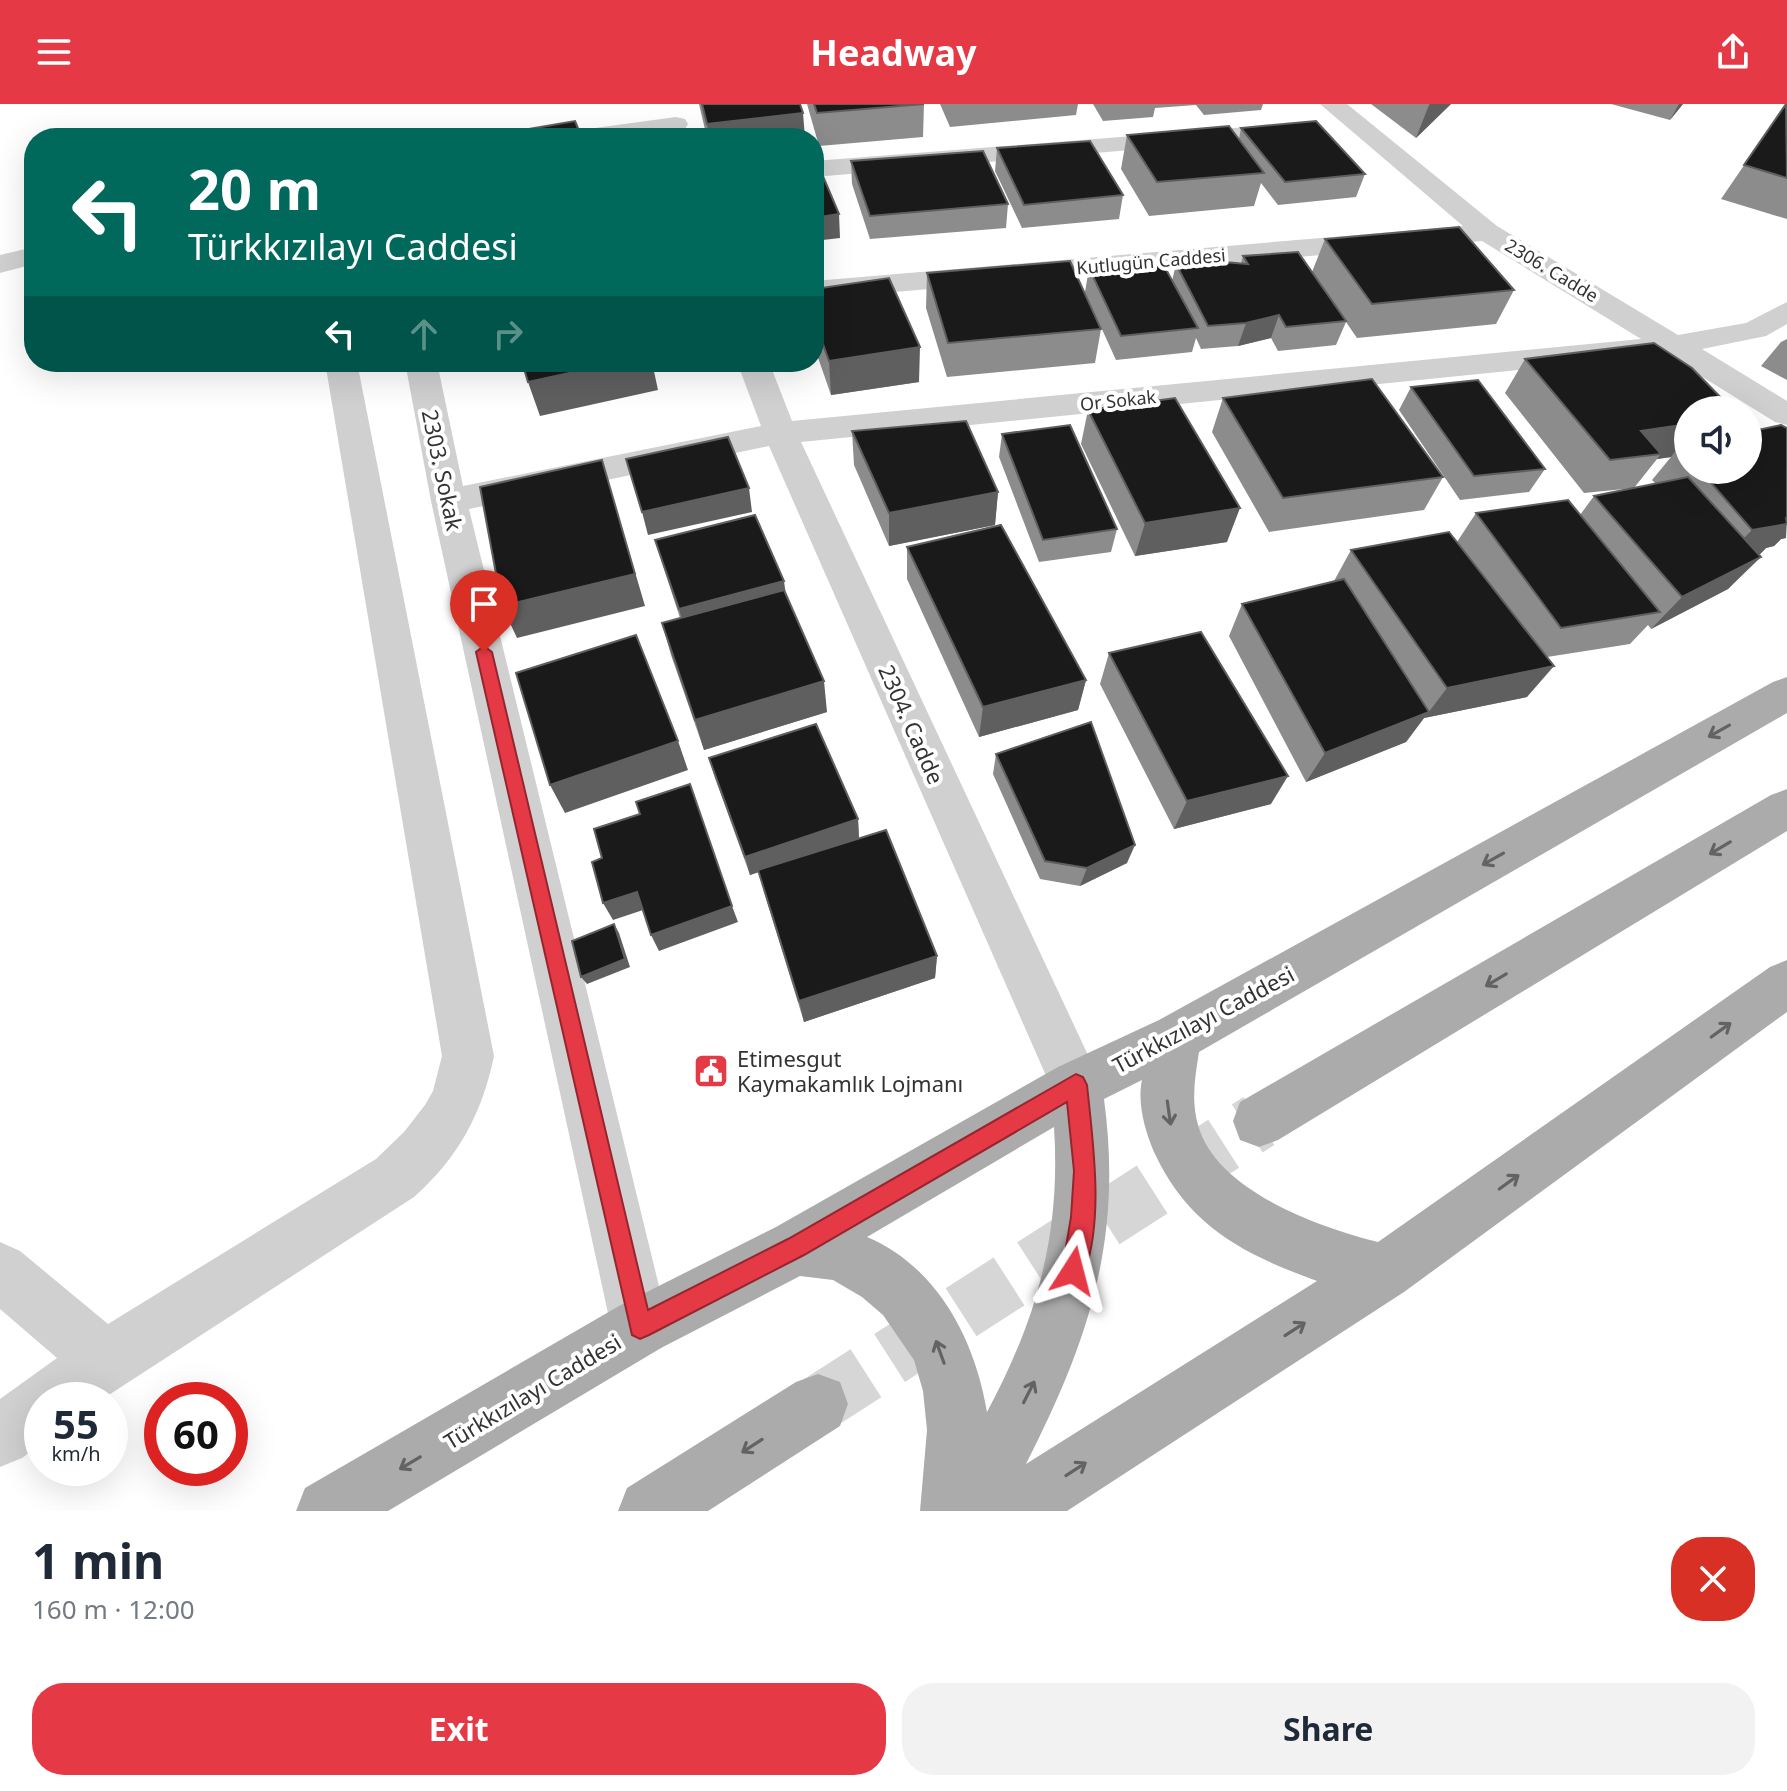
<!DOCTYPE html>
<meta charset="utf-8">
<style>
body{margin:0;font-family:"Noto Sans",sans-serif;background:#f2f2f3;color:#1f2937;height:100vh;display:flex;flex-direction:column;font-size:30px;white-space:nowrap}
*{box-sizing:border-box;margin:0}
p{font-size:26px;color:#747a83}
.icon{flex:none;width:44px;height:44px;fill:none;stroke:currentColor;stroke-width:2;stroke-linecap:round;stroke-linejoin:round}
.map{position:relative;height:1407px;overflow:hidden}
.sheet{display:flex;flex-direction:column;background:#fff;flex:1}
.sheet>*{flex:none}
.guide{position:absolute;left:24px;top:24px;width:800px;height:244px;border-radius:32px;box-shadow:0 8px 32px #0002;background:#00695c;color:#fff;overflow:hidden}
.fabs{position:absolute;left:1674px;top:292px;display:grid;gap:16px}
.fabs a{display:grid;place-items:center;width:88px;height:88px;border-radius:50%;background:#fff;box-shadow:0 8px 32px #0002;font-size:40px}
.speed{position:absolute;left:24px;top:1278px;display:flex;gap:16px;font-size:40px;font-weight:700;text-align:center}
.speed>*{display:grid;place-content:center;width:104px;height:104px;border-radius:50%;background:#fff;box-shadow:0 8px 32px #0002;line-height:1}
.speed small{font-size:20px;font-weight:400}
.speed .limit{border:12px solid #d22;background:#fff;color:#111}
.pin{position:absolute;display:grid;place-items:center;width:68px;height:68px;color:#fff;margin:-82px -34px;border-radius:50% 50% 50% 0;rotate:-45deg;box-shadow:0 0 8px #0007}
.pin .icon{rotate:45deg}
.me{position:absolute;width:88px;margin:-44px;rotate:9deg;stroke-linejoin:round;filter:drop-shadow(0 0 6px #0008)}
.turn{display:flex;align-items:center;gap:28px;height:168px;padding:0 32px;font-size:36px}
.turn .icon{width:104px;height:104px;stroke-width:2.5}
.turn b{display:block;font-size:56px;line-height:68px}
.lanes{display:flex;align-items:center;height:76px;padding:0 32px;background:#0003;justify-content:center;gap:40px;direction:ltr}
.lanes .off{opacity:.35}
.round{display:grid;place-items:center;flex:none;width:84px;height:84px;border-radius:32px;background:#f2f2f3}
.overview{display:flex;align-items:center;justify-content:space-between;height:136px;padding:0 32px}
h1{font-size:48px;font-weight:700;line-height:60px}
.action{display:flex;gap:16px;margin-top:auto;padding:16px 32px}
.action a{flex:1;height:92px;border-radius:32px;background:#e63946;color:#fff;font-size:32px;font-weight:700;line-height:92px;text-align:center}
.action a+a{background:#f2f2f3;color:#1f2937}
header{display:flex;justify-content:space-between;align-items:center;height:104px;padding:0 32px;background:#e63946;color:#fff;font-size:36px;font-weight:700}
.map>svg:first-child{display:block}
.lines{fill:none;stroke-linecap:round;stroke-linejoin:round}
.major-tunnel{stroke:#d6d6d6;stroke-width:57;stroke-dasharray:57 28;stroke-linecap:butt}
.minor{fill:#d0d0d0;fill-rule:evenodd}
.major{fill:#ababab;fill-rule:evenodd}
.wall{fill:#8c8c8c}
.shaded-wall{fill:#5f5f5f}
.building{fill:#1a1a1a;stroke:#5f5f5f;stroke-width:2}
.oneway{stroke:#636363}
.route{fill:#e63946;stroke:#96252e;stroke-width:2}
.labels{text-anchor:middle;dominant-baseline:central;stroke-width:8;stroke-linejoin:round;paint-order:stroke}
.far-street-label{font-size:18px;fill:#333;stroke:#fff}
.street-label{font-size:22px;fill:#333;stroke:#fff}
.poi-label{font-size:22px;fill:#333;stroke:#fff;text-anchor:start}
</style>
<header><svg class="icon" aria-label="menu" viewBox="0 0 24 24"><path d="M4 6h16M4 12h16M4 18h16"/></svg>Headway<svg class="icon" aria-label="share" viewBox="0 0 24 24"><path d="M12 15V3M7 8l5-5 5 5M5 13v7h14v-7"/></svg></header>
<div class="map">
<svg width="1787" height="1407" viewBox="0 0 1787 1407">
<rect width="100%" height="100%" fill="#fff"/>
<g class="lines">
<path class="major-tunnel" d="M 818,1300 L 1259,1017"/>
<path class="minor" d="M 1320,0 L 1347,0 L 1497,122 L 1678,231 L 1746,219 L 1787,198 L 1787,220 L 1766,232 L 1702,245 L 1787,297 L 1787,321 L 1775,318 L 1667,251 L 801,338 L 1102,981 L 1094,999 L 1076,1007 L 1058,999 L 769,342 L 469,405 L 669,1223 L 661,1244 L 640,1252 L 619,1244 L 611,1223 L 431,397 L 405,258 L 437,258 L 463,382 L 761,322 L 737,258 L 769,258 L 792,317 L 1641,235 L 1482,137 L 814,195 L 814,177 L 1463,122 Z
M 676,13 L 685,15 L 688,20 L 685,25 L 628,34 L 561,34 L 564,29 L 573,27 Z
M 1298,19 L 1307,21 L 1310,26 L 1307,31 L 814,73 L 814,57 Z
M 34,143 L 34,160 L 0,169 L 0,151 Z
M 325,258 L 357,258 L 494,952 C 482,1010 458,1054 414,1093 L 101,1296 L 42,1296 L 42,1339 L 22,1354 L 0,1363 L 0,1295 L 57,1254 L 0,1205 L 0,1138 L 20,1147 L 108,1220 L 376,1055 L 404,1028 L 425,1001 L 433,987 L 442,952 Z"/>
<path class="major" d="M 1787,573 L 1787,609 L 1199,948 C 1195,973 1191,996 1198,1021 C 1216,1087 1319,1123 1378,1138 L 1770,863 L 1787,856 L 1787,908 L 1404,1188 L 1067,1407 L 920,1407 L 927,1326 L 923,1287 L 914,1256 L 883,1211 L 862,1193 L 833,1176 L 800,1172 L 661,1244 L 388,1407 L 296,1407 L 305,1384 L 619,1202 L 776,1123 L 1058,963 L 1159,916 L 1773,578 ZM 1142,976 C 1137,999 1145,1027 1154,1048 C 1188,1122 1243,1150 1317,1177 L 1026,1360 C 1089,1236 1123,1135 1104,995 ZM 1054,1023 C 1061,1130 1037,1215 987,1308 C 975,1236 938,1163 867,1133 Z
M 1787,685 L 1787,727 L 1278,1036 L 1259,1043 L 1240,1036 L 1233,1017 L 1240,998 L 1771,691 Z
M 818,1270 L 840,1278 L 848,1300 L 840,1322 L 708,1407 L 618,1407 L 627,1384 L 796,1278 Z"/>
</g>
<path class="wall" d="M 699,0 L 800,0 L 805,34 L 707,34 Z
M 807,0 L 924,0 L 923,33 L 819,42 Z
M 940,0 L 1078,0 L 1076,11 L 950,23 Z
M 1093,0 L 1263,0 L 1261,6 L 1204,11 L 1196,1 L 1155,4 L 1153,13 L 1103,17 Z
M 1371,0 L 1451,0 L 1416,34 Z
M 1611,0 L 1683,0 L 1670,16 Z
M 1786,0 L 1787,0 L 1787,115 L 1721,95 Z
M 1241,24 L 1365,70 L 1356,93 L 1278,101 L 1261,79 L 1254,102 L 1149,112 L 1121,65 L 1127,31 L 1239,35 Z
M 997,44 L 1123,91 L 1119,115 L 1022,124 L 995,67 Z
M 851,57 L 1008,100 L 1006,124 L 870,135 L 852,80 Z
M 1325,135 L 1514,186 L 1496,220 L 1357,234 L 1346,218 L 1336,241 L 1278,247 L 1271,234 L 1238,242 L 1201,245 L 1196,234 L 1192,248 L 1116,256 L 1085,188 L 1089,164 L 1172,177 L 1176,160 L 1241,159 L 1243,152 L 1312,168 Z
M 927,169 L 1101,225 L 1095,259 L 947,273 L 926,204 Z
M 814,185 L 919,278 L 831,291 L 814,242 Z
M 1787,235 L 1787,276 L 1761,262 L 1781,238 Z
M 1525,255 L 1688,306 L 1688,366 L 1748,366 L 1786,434 L 1781,435 L 1774,442 L 1766,444 L 1728,485 L 1651,525 L 1648,521 L 1630,540 L 1547,553 L 1527,593 L 1424,614 L 1406,638 L 1306,678 L 1229,532 L 1242,500 L 1334,477 L 1351,446 L 1457,438 L 1476,409 L 1580,411 L 1594,392 L 1656,380 L 1652,376 L 1671,353 L 1657,355 L 1634,384 L 1584,389 L 1505,289 Z
M 1411,283 L 1545,365 L 1529,388 L 1460,396 L 1399,306 Z
M 1223,294 L 1443,373 L 1424,406 L 1269,428 L 1212,328 Z
M 1088,306 L 1227,438 L 1135,452 L 1081,340 Z
M 852,327 L 998,388 L 995,421 L 889,442 L 854,361 Z
M 1002,330 L 1117,425 L 1111,448 L 1039,458 L 999,353 Z
M 655,436 L 786,489 L 827,608 L 704,646 L 671,551 L 662,519 L 680,514 L 662,459 Z
M 907,443 L 1086,576 L 1078,606 L 979,633 L 907,475 Z
M 1109,549 L 1271,700 L 1174,725 L 1100,580 Z
M 996,650 L 1127,759 L 1080,782 L 1040,775 L 993,670 Z
M 709,654 L 858,715 L 859,734 L 840,741 L 937,852 L 935,874 L 804,918 L 765,791 L 759,768 L 750,771 L 715,674 Z"/>
<path class="shaded-wall" d="M 1430,0 L 1451,0 L 1416,34 L 1429,1 Z
M 1679,0 L 1683,0 L 1670,16 Z
M 803,9 L 805,34 L 709,34 L 707,20 Z
M 839,110 L 840,134 L 814,137 L 814,114 Z
M 1279,211 L 1271,234 L 1238,242 L 1246,219 Z
M 920,243 L 919,278 L 831,291 L 829,257 Z
M 620,258 L 652,258 L 658,286 L 540,312 L 528,278 Z
M 1688,320 L 1688,350 L 1679,342 L 1671,353 L 1657,355 L 1661,350 L 1641,327 Z
M 602,356 L 645,502 L 517,534 L 502,502 Z
M 749,384 L 752,408 L 648,431 L 642,408 Z
M 998,388 L 995,421 L 889,442 L 889,409 Z
M 1240,404 L 1227,438 L 1135,452 L 1145,419 Z
M 1787,414 L 1786,434 L 1781,435 L 1774,442 L 1766,444 L 1758,452 L 1720,458 L 1752,426 Z
M 1761,453 L 1728,485 L 1651,525 L 1682,493 Z
M 784,477 L 787,499 L 685,527 L 679,505 Z
M 1554,562 L 1527,593 L 1424,614 L 1406,638 L 1306,678 L 1325,649 L 1428,609 L 1447,584 Z
M 1086,576 L 1078,606 L 979,633 L 983,603 Z
M 824,577 L 827,608 L 704,646 L 695,616 Z
M 678,637 L 688,666 L 565,709 L 550,681 Z
M 1288,672 L 1271,700 L 1174,725 L 1187,697 Z
M 858,715 L 859,734 L 750,771 L 745,753 Z
M 1135,741 L 1127,759 L 1080,782 L 1087,764 Z
M 637,788 L 646,805 L 613,816 L 603,799 Z
M 732,802 L 738,818 L 659,847 L 651,831 Z
M 614,820 L 619,829 L 630,863 L 587,880 L 581,873 Z
M 937,852 L 935,874 L 804,918 L 799,897 Z"/>
<path class="building" d="M 702,0 L 800,0 L 803,9 L 707,20 Z
M 814,0 L 924,0 L 817,9 Z
M 1786,0 L 1787,74 L 1744,61 Z
M 575,17 L 582,34 L 477,34 Z
M 1316,17 L 1365,70 L 1285,78 L 1241,24 Z
M 1229,22 L 1264,69 L 1157,78 L 1127,31 Z
M 1090,37 L 1123,91 L 1024,101 L 997,44 Z
M 983,47 L 1008,100 L 870,112 L 851,57 Z
M 814,58 L 817,58 L 839,110 L 814,114 Z
M 1459,123 L 1514,186 L 1372,200 L 1325,135 Z
M 1298,148 L 1346,217 L 1286,223 L 1279,211 L 1246,219 L 1208,222 L 1176,160 L 1212,157 L 1248,160 L 1243,152 Z
M 1070,157 L 1101,225 L 948,239 L 927,169 Z
M 1162,158 L 1198,224 L 1121,232 L 1089,164 Z
M 889,174 L 920,243 L 829,257 L 814,215 L 814,185 Z
M 1654,239 L 1692,264 L 1733,306 L 1688,306 L 1688,320 L 1641,327 L 1661,350 L 1610,356 L 1525,255 Z
M 522,258 L 620,258 L 528,278 Z
M 1372,275 L 1443,373 L 1283,394 L 1223,294 Z
M 1478,276 L 1545,365 L 1474,372 L 1411,283 Z
M 1175,294 L 1240,404 L 1145,419 L 1088,306 Z
M 966,317 L 998,388 L 889,409 L 852,327 Z
M 1070,321 L 1117,425 L 1043,436 L 1002,330 Z
M 1781,321 L 1787,324 L 1787,414 L 1786,414 L 1787,420 L 1752,426 L 1700,366 L 1748,366 L 1748,328 Z
M 728,333 L 749,384 L 642,408 L 626,355 Z
M 1688,340 L 1688,352 L 1679,342 Z
M 602,356 L 635,470 L 502,502 L 480,383 Z
M 1688,373 L 1761,453 L 1682,493 L 1594,392 Z
M 1568,396 L 1660,508 L 1561,524 L 1476,409 Z
M 755,411 L 784,477 L 679,505 L 655,436 Z
M 1001,421 L 1086,576 L 983,603 L 907,443 Z
M 1449,428 L 1554,562 L 1447,584 L 1351,446 Z
M 1344,475 L 1429,608 L 1325,649 L 1242,500 Z
M 784,486 L 824,577 L 695,616 L 662,519 Z
M 1201,528 L 1288,672 L 1187,697 L 1109,549 Z
M 636,531 L 678,637 L 550,681 L 516,569 Z
M 1091,618 L 1135,741 L 1087,764 L 1045,757 L 996,650 Z
M 816,620 L 858,715 L 745,753 L 709,654 Z
M 690,680 L 732,802 L 651,831 L 637,788 L 603,799 L 592,758 L 602,754 L 594,725 L 640,710 L 636,698 Z
M 886,726 L 937,852 L 799,897 L 758,766 Z
M 614,820 L 625,855 L 581,873 L 572,837 Z"/>
<defs><path id="oneway-shaft" d="M-6 0H5M1.5-3L5.5 0L1.5 3" fill="none" stroke-width="1.6" stroke-linecap="round" stroke-linejoin="round" transform="scale(2)"/></defs>
<g class="oneway">
<use href="#oneway-shaft" transform="translate(1719 627) rotate(151)"/>
<use href="#oneway-shaft" transform="translate(1720 744) rotate(149)"/>
<use href="#oneway-shaft" transform="translate(1493 755) rotate(151)"/>
<use href="#oneway-shaft" transform="translate(1496 876) rotate(149)"/>
<use href="#oneway-shaft" transform="translate(1721 926) rotate(-36)"/>
<use href="#oneway-shaft" transform="translate(1169 1009) rotate(82)"/>
<use href="#oneway-shaft" transform="translate(1509 1078) rotate(-36)"/>
<use href="#oneway-shaft" transform="translate(1295 1225) rotate(-33)"/>
<use href="#oneway-shaft" transform="translate(940 1248) rotate(-110)"/>
<use href="#oneway-shaft" transform="translate(1029 1288) rotate(-63)"/>
<use href="#oneway-shaft" transform="translate(752 1342) rotate(147)"/>
<use href="#oneway-shaft" transform="translate(410 1359) rotate(149)"/>
<use href="#oneway-shaft" transform="translate(1076 1365) rotate(-33)"/>
</g>
<path class="route" d="M 484,542 L 492,548 L 648,1206 L 788,1135 L 1076,970 L 1083,973 L 1087,981 C 1093,1040 1105,1119 1082,1175 L 1073,1179 L 1065,1175 L 1062,1167 L 1071,1113 L 1074,1067 L 1067,998 L 804,1151 L 649,1231 L 640,1235 L 632,1231 L 476,548 Z"/>
<defs>
<g id="civic-square" transform="scale(1.8)"><rect x="-9" y="-9" width="18" height="18" rx="4" fill="#e63946" stroke="#fff"/><path d="M-.6-6.5H3V-4.5H.6V-3L4-1V1h2V6H-6V1h2V-1L-.6-3ZM-1.2 2.5V6h2.4V2.5Z" fill="#fff"/></g>
</defs>
<g fill-rule="evenodd">
<use href="#civic-square" x="711" y="967"/>
</g>
<g class="labels">
<g class="far-street-label">
<text transform="translate(1151 157) rotate(-5)">Kutlugün Caddesi</text>
<text transform="translate(1552 166) rotate(31)">2306. Cadde</text>
<text transform="translate(1118 296) rotate(-6)">Or Sokak</text>
</g>
<g class="street-label">
<text transform="translate(443 366) rotate(78)">2303. Sokak</text>
<text transform="translate(912 620) rotate(66)">2304. Cadde</text>
<text transform="translate(1203 915) rotate(-28)">Türkkızılayı Caddesi</text>
<text transform="translate(532 1287) rotate(-31)">Türkkızılayı Caddesi</text>
</g>
<g class="poi-label">
<text x="737" y="954">Etimesgut<tspan x="737" dy="25">Kaymakamlık Lojmanı</tspan></text>
</g>
</g>
</svg>
<div class="fabs">
<a><svg class="icon" aria-label="sound" viewBox="0 0 24 24"><path d="M4 9h4l5-4v14l-5-4H4zM17 9q2 3 0 6"/></svg></a>
</div>
<div class="speed"><div>55<small>km/h</small></div><div class="limit">60</div></div>
<div class="pin" style="left:484px;top:548px;background:#d93025"><svg class="icon" aria-label="arrive" viewBox="0 0 24 24"><path d="M6 21V4h12l-3 4 3 4H6"/></svg></div>
<svg class="me" style="left:1073px;top:1167px" viewBox="-20 -20 40 40"><path d="M0-17L14 15 0 8-14 15z" fill="#e63946" stroke="#fff" stroke-width="4"/></svg>
<div class="guide">
<div class="turn"><svg class="icon" aria-label="left" viewBox="0 0 24 24"><path d="M17 20v-9H6M10 6l-5 5 5 5"/></svg><div><b>20 m</b>Türkkızılayı Caddesi</div></div>
<div class="lanes"><svg class="icon" aria-label="left" viewBox="0 0 24 24"><path d="M17 20v-9H6M10 6l-5 5 5 5"/></svg><svg class="icon off" aria-label="ahead" viewBox="0 0 24 24"><path d="M12 20V5M6 11l6-6 6 6"/></svg><svg class="icon off" aria-label="right" viewBox="0 0 24 24"><path d="M7 20v-9h11M14 6l5 5-5 5"/></svg></div>
</div>
</div>
<section class="sheet">
<div class="overview"><div><h1>1 min</h1><p>160 m · 12:00</p></div><a class="round" style="background:#d93025;color:#fff"><svg class="icon" aria-label="close" viewBox="0 0 24 24"><path d="M6 6l12 12M18 6L6 18"/></svg></a></div>
<div class="action"><a>Exit</a><a>Share</a></div>
</section>
